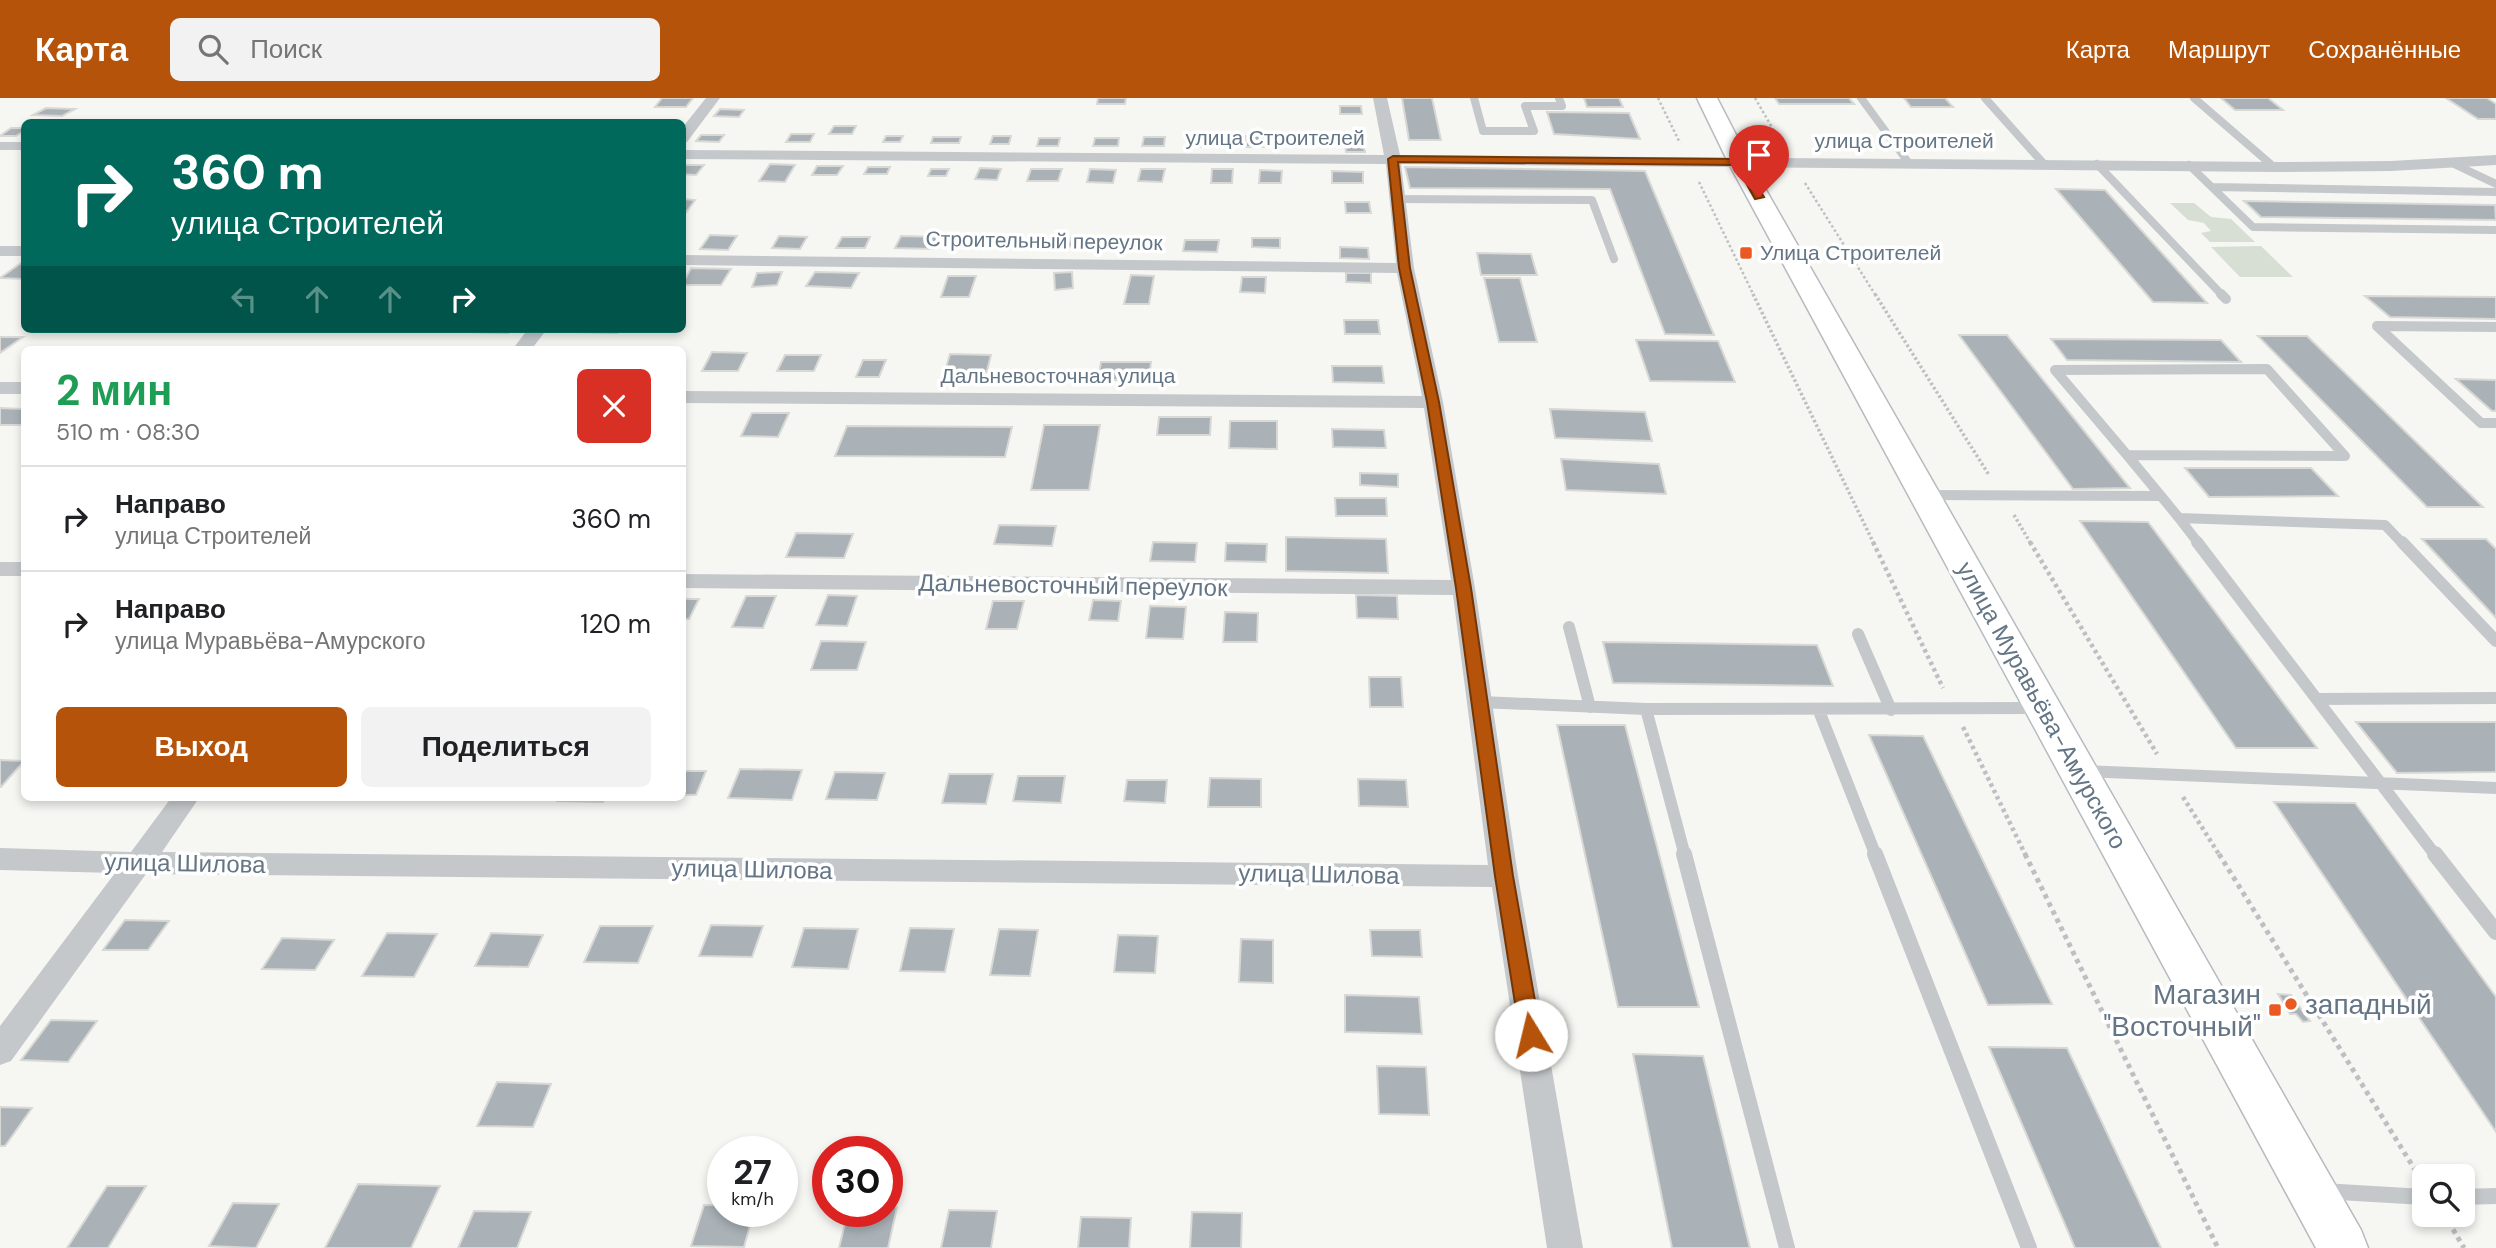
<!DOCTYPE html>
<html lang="ru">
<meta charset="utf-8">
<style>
body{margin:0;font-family:"DM Sans",sans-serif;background:#f2f2f2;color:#202124;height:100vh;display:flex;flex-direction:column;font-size:26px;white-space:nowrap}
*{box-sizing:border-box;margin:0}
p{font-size:23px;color:#757577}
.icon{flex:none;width:38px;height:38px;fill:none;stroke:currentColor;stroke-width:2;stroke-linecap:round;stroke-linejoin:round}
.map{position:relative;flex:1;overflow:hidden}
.sheet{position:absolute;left:21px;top:248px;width:665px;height:455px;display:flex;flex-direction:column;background:#fff;border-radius:10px;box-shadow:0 4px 10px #0003}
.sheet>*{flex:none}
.guide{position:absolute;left:21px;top:21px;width:665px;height:214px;border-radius:10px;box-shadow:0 4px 10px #0003;background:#00695c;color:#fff;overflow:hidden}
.controls{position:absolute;left:2412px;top:1066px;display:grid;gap:14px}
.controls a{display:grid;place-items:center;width:63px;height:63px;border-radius:10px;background:#fff;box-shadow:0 4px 10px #0003;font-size:35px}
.speed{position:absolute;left:707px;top:1038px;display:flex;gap:14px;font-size:35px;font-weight:700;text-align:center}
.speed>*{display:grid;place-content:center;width:91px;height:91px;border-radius:50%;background:#fff;box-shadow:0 4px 10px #0003;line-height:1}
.speed small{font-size:18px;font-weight:400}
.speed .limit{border:10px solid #d22;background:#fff;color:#111}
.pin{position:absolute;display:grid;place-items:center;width:60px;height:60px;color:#fff;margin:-72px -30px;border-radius:50% 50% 50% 0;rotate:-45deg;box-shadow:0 0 7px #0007}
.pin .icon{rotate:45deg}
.me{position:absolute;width:77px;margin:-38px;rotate:351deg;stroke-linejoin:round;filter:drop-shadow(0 0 5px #0008)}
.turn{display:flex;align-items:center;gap:24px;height:147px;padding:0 35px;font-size:32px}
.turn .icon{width:91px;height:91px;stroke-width:2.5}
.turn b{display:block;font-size:49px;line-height:60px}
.lanes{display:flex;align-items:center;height:66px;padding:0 35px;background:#0003;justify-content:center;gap:35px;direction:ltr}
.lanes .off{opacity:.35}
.round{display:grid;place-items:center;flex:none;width:74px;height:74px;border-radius:10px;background:#f2f2f2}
.overview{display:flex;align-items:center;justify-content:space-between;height:119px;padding:0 35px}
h1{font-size:42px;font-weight:700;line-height:52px;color:#1e9e55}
.action{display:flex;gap:14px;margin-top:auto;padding:14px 35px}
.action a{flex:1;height:80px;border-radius:10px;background:#b45309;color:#fff;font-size:28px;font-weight:700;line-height:80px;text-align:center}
.action a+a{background:#f2f2f2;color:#202124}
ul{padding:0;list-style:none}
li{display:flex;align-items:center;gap:21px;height:105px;padding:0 35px;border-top:2px solid #e0e0e0}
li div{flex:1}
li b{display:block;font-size:26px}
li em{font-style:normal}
header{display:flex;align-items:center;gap:42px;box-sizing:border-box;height:98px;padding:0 35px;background:#b45309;color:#fff}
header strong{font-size:33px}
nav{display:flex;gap:38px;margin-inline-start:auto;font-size:24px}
.search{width:490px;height:63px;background:#f2f2f2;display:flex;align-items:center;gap:18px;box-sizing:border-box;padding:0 24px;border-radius:10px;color:#757577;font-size:26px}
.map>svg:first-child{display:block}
.green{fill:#d7ded4}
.building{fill:#aab2b8;stroke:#d8d8d5;stroke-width:2}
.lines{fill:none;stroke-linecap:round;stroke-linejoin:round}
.secondary-casing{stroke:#b6bbc0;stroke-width:3}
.path-far3{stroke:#bdc0c2;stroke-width:2.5;stroke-dasharray:2.5 2.5;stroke-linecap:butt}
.path-far2{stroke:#bdc0c2;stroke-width:3.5;stroke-dasharray:2.5 2.5;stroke-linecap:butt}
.path-far1{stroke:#bdc0c2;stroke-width:4.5;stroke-dasharray:3.5 3.5;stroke-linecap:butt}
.path{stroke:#bdc0c2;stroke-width:5;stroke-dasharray:4.5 4.5;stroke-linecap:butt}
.lane-far3{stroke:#c4c8cb;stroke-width:8}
.lane-far2{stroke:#c4c8cb;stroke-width:10}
.lane-far1{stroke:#c4c8cb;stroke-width:12}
.lane{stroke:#c4c8cb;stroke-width:16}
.street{fill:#c4c8cb;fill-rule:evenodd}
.secondary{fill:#fff;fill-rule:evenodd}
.route{fill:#b45309;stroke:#753606;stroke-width:2}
.poi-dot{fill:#e95921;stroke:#fff;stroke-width:2.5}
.labels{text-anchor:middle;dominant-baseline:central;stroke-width:7;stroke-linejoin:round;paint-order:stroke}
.far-street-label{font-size:21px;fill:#647585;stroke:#fff}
.far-poi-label{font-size:21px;fill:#647585;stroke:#fff;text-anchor:start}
.street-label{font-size:24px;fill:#647585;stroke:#fff}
.near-poi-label{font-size:28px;fill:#647585;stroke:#fff;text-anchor:end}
</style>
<header>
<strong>Карта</strong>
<div class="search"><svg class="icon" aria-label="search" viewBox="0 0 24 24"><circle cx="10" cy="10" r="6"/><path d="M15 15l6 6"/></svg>Поиск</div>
<nav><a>Карта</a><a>Маршрут</a><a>Сохранённые</a></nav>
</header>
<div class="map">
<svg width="2496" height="1150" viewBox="0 0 2496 1150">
<rect width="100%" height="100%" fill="#f6f6f3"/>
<path class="green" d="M 2170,105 L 2194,105 L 2211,119 L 2231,121 L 2255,144 L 2210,144 L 2201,135 L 2211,133 L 2204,125 L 2188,122 Z
M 2261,148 L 2293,179 L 2240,179 L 2211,149 Z"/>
<path class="building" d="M 662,0 L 693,0 L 686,9 L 655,9 Z
M 1098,0 L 1126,0 L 1125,6 L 1097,6 Z
M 1402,0 L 1432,0 L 1441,42 L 1409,42 Z
M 1584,0 L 1619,0 L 1623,9 L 1587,9 Z
M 1775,0 L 1849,0 L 1854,6 L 1779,6 Z
M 1904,0 L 1945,0 L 1953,9 L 1911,9 Z
M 2221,0 L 2268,0 L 2283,12 L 2235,12 Z
M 2446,0 L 2487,0 L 2496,6 L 2496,21 L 2478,21 Z
M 1340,8 L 1361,8 L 1362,16 L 1340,16 Z
M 46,10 L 75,11 L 62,18 L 33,17 Z
M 720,11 L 744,12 L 739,19 L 714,18 Z
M 1547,14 L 1629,15 L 1640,41 L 1554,36 Z
M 834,28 L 856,28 L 852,36 L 829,36 Z
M 11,30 L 24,30 L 24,33 L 16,38 L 0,38 Z
M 791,36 L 814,36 L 810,44 L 786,44 Z
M 701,37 L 724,37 L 719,44 L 696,43 Z
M 886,38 L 903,38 L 900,44 L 883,44 Z
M 993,38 L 1011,38 L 1009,46 L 990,46 Z
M 1246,38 L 1279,38 L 1279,49 L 1246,49 Z
M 933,39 L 961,39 L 959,45 L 931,45 Z
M 1144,39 L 1165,39 L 1164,48 L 1142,48 Z
M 1039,40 L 1060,40 L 1058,48 L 1037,48 Z
M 1095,40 L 1119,40 L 1118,48 L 1093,48 Z
M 1195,40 L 1222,40 L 1222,49 L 1195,49 Z
M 1345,46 L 1363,46 L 1365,54 L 1346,54 Z
M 770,66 L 795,67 L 785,84 L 759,83 Z
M 682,67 L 704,67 L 696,77 L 682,76 Z
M 817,68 L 843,68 L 837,77 L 812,77 Z
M 868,69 L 890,69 L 887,76 L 864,76 Z
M 1405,69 L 1645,73 L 1714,237 L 1665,236 L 1610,91 L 1410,90 Z
M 980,70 L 1001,71 L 997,82 L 975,81 Z
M 931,71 L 949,71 L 946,78 L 928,78 Z
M 1031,71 L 1062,71 L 1058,83 L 1027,83 Z
M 1090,71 L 1116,72 L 1113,85 L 1087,84 Z
M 1141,71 L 1165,71 L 1162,84 L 1138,83 Z
M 1212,71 L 1233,71 L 1232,85 L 1211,85 Z
M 1260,72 L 1282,73 L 1281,85 L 1259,85 Z
M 1332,73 L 1363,74 L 1363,85 L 1332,85 Z
M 2056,91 L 2105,92 L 2207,205 L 2153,204 Z
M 682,101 L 695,102 L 682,120 Z
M 2244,103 L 2495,107 L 2496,122 L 2261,119 Z
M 1345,104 L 1369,104 L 1371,115 L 1346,115 Z
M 710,137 L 737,138 L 728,152 L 700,151 Z
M 779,138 L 807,139 L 800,151 L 772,150 Z
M 901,138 L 939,139 L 934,151 L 895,150 Z
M 842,139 L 870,139 L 865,150 L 836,150 Z
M 1071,140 L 1095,141 L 1091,151 L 1066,149 Z
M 1252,140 L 1280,140 L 1280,150 L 1252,149 Z
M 1009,141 L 1037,143 L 1031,152 L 1004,150 Z
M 1127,141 L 1152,142 L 1151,152 L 1126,152 Z
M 1185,142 L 1219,142 L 1217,154 L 1183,153 Z
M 1340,149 L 1368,150 L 1369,161 L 1340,160 Z
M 1477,155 L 1531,156 L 1537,177 L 1481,177 Z
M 24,163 L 24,181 L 0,180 Z
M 691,170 L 731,171 L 721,187 L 682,187 Z
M 782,174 L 777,187 L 752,189 L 757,175 Z
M 815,174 L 859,175 L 851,190 L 806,188 Z
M 1072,174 L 1073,190 L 1055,192 L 1054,175 Z
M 1346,175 L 1371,175 L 1371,185 L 1346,184 Z
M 1131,177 L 1154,178 L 1149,206 L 1124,206 Z
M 948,178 L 976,178 L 969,199 L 941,199 Z
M 1242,179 L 1266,179 L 1265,195 L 1240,194 Z
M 1484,180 L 1520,180 L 1537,244 L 1499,244 Z
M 2365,198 L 2496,199 L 2496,221 L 2390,219 Z
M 1344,222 L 1378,222 L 1380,236 L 1345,236 Z
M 472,231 L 511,231 L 508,235 L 469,234 Z
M 576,231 L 620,231 L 617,235 L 574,234 Z
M 1959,237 L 2007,237 L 2130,390 L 2073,391 Z
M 2258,238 L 2307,238 L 2483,409 L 2427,409 Z
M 0,239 L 23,239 L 0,255 Z
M 2051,241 L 2221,242 L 2241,264 L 2067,262 Z
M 1636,242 L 1718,243 L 1735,284 L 1650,283 Z
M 712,254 L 747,255 L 738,273 L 702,273 Z
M 950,256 L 991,257 L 986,277 L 944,276 Z
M 785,257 L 821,257 L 814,273 L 777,273 Z
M 863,262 L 886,262 L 879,279 L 856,279 Z
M 1101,264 L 1151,264 L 1149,282 L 1098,282 Z
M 1332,268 L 1382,268 L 1384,285 L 1333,284 Z
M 2456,281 L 2496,282 L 2496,313 L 2492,313 Z
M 0,310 L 24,311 L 24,327 L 0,327 Z
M 1550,311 L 1645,314 L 1652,343 L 1555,340 Z
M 752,315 L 789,315 L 778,339 L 741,338 Z
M 1159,319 L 1211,319 L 1210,337 L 1157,337 Z
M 1230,323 L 1277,323 L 1277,351 L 1229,350 Z
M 1044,327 L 1100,327 L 1089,392 L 1031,392 Z
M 847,328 L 1012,329 L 1005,359 L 835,358 Z
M 1332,331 L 1384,332 L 1386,350 L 1333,349 Z
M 1561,361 L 1659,366 L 1666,396 L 1566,392 Z
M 2185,370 L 2311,370 L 2338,398 L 2209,399 Z
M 1360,375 L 1398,376 L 1398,389 L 1360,387 Z
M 1335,400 L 1386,400 L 1387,418 L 1336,418 Z
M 2080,423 L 2148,424 L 2317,650 L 2236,650 Z
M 999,427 L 1056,428 L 1052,448 L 994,446 Z
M 796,435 L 853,436 L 844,460 L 786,459 Z
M 1286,439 L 1386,441 L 1388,475 L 1286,473 Z
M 2422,441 L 2486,441 L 2496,451 L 2496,520 Z
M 1153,444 L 1197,445 L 1195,464 L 1150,463 Z
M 1226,445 L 1267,446 L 1266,464 L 1225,463 Z
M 828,497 L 857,498 L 847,528 L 816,527 Z
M 1356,497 L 1397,498 L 1398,521 L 1357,520 Z
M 746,498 L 776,498 L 763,530 L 732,529 Z
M 682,501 L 699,501 L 689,521 L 682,521 Z
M 1093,502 L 1121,503 L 1118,523 L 1089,522 Z
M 993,503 L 1024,503 L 1017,531 L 986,531 Z
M 1150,508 L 1186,509 L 1183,541 L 1146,540 Z
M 1225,514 L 1258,515 L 1257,544 L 1223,544 Z
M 821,543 L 866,544 L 857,572 L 811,572 Z
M 1603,544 L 1817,547 L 1833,588 L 1613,585 Z
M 1369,579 L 1401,579 L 1403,609 L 1370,609 Z
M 2356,624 L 2496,624 L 2496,674 L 2397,675 Z
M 1557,627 L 1625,627 L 1699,909 L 1618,909 Z
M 1869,637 L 1923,638 L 2052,906 L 1988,907 Z
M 0,662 L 24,663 L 1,689 L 0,689 Z
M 740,671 L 802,672 L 792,702 L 728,700 Z
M 682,673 L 706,673 L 696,697 L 682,697 Z
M 835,674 L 885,675 L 877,702 L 826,701 Z
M 949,676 L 993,676 L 986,706 L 942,705 Z
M 1018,678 L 1065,678 L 1061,705 L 1013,703 Z
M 1210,680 L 1261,681 L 1261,709 L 1208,709 Z
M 1358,681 L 1406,682 L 1408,709 L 1359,708 Z
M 1127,682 L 1167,682 L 1165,705 L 1124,703 Z
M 558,700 L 605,700 L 603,704 L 557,703 Z
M 2274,704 L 2355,705 L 2496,899 L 2496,1034 Z
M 125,822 L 169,823 L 148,852 L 103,852 Z
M 711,827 L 763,828 L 752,859 L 699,858 Z
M 600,828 L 653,828 L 638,865 L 584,864 Z
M 804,830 L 858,831 L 848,871 L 792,869 Z
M 910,830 L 954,831 L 945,874 L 900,873 Z
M 999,831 L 1038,832 L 1030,878 L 990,877 Z
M 1370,832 L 1420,832 L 1422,859 L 1372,858 Z
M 387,835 L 437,836 L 414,879 L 362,878 Z
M 491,835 L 543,837 L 528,869 L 475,868 Z
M 1118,837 L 1158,838 L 1155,875 L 1114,874 Z
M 282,840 L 334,842 L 315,872 L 262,871 Z
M 1241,841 L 1273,842 L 1273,885 L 1239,884 Z
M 2278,896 L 2291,897 L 2310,923 L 2303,924 L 2296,916 L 2290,916 Z
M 1345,897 L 1419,899 L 1422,936 L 1345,934 Z
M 51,922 L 97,923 L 68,964 L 21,962 Z
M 1989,949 L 2067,950 L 2161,1150 L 2075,1150 Z
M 1633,956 L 1703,958 L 1750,1150 L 1672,1150 Z
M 1377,968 L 1426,969 L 1429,1017 L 1379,1016 Z
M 497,984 L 551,986 L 533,1029 L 477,1028 Z
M 0,1009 L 32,1010 L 5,1048 L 0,1048 Z
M 358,1086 L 440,1088 L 411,1150 L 325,1150 Z
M 107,1088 L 146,1088 L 108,1150 L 67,1150 Z
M 233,1105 L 279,1106 L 256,1150 L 209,1148 Z
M 704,1107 L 723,1107 L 723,1113 L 754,1113 L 744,1149 L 691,1148 Z
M 887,1109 L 897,1109 L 888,1150 L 839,1150 L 848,1113 L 887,1113 Z
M 949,1112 L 997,1113 L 991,1150 L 941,1150 Z
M 474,1113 L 531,1114 L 517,1150 L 458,1150 Z
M 1192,1114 L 1242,1115 L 1241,1150 L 1190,1150 Z
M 1081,1119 L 1131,1120 L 1129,1150 L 1078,1150 Z"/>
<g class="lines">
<g class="secondary-casing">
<path id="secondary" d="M 1697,0 L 1717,0 L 1750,64 L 2361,1132 L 2368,1150 L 2316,1150 L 1728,64 Z"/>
</g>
<path class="path-far3" d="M 1658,0 L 1680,45
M 1755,0 L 1781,45
M 1699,84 L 1754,198
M 1805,85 L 1876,198"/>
<path class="path-far2" d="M 1753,196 L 1874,446
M 1875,196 L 1989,377
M 2014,417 L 2031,446"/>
<path class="path-far1" d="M 1873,444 L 1943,590
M 2030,444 L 2157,656
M 1963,629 L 2026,758
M 2183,699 L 2220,758"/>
<path class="path" d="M 2025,756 L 2218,1150
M 2219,756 L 2417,1075
M 2444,1116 L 2464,1150"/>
<path class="lane-far3" d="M 1474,0 L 1483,33 L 1534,33 L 1525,8 L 1562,8 L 1559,0
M 1861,0 L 1908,64
M 1985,0 L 2043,65
M 2194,0 L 2274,69
M 2097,66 L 2223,198
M 2454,66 L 2496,86
M 2189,67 L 2253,129 L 2496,132
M 2212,89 L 2496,94
M 1397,101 L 1592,102 L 1614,161"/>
<path class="lane-far2" d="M 2221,196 L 2226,201
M 2496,229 L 2377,228 L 2481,325 L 2496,325
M 2267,271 L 2345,358 L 2127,357 L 2055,272 Z
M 2127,357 L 2161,398
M 1927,397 L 2161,398 L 2179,420 L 2385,427 L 2403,446
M 2179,420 L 2199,446"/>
<path class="lane-far1" d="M 2197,444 L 2436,758
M 2402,444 L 2496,543
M 1569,529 L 1590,609
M 1858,536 L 1891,612
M 2318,601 L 2496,600
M 1480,604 L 1646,611 L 2040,610
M 1646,611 L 1685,758
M 1819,613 L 1876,758
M 2083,673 L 2496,690"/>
<path class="lane" d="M 1684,756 L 1787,1150
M 1875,756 L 2029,1150
M 2435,756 L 2496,834
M 2322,1093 L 2424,1099
M 2462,1099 L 2496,1098"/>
<path class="street" d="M 706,0 L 720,0 L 687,44 L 682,45 L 682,30 Z
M 1373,0 L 1387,0 L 1400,57 L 2274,64 L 2391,63 L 2496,57 L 2496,67 L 2391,73 L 2274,74 L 1401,66 L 1414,170 L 1443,304 L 1475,490 L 1518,778 L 1583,1150 L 1547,1150 L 1492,789 L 146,776 L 11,963 L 0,967 L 0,928 L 115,775 L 0,772 L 0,750 L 131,754 L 171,700 L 199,700 L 162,754 L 1488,767 L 1453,497 L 682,490 L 682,476 L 1451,482 L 1424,310 L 682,305 L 682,293 L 1422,298 L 1397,175 L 682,167 L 682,157 L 1396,165 L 1386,66 L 682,61 L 682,52 L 1384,57 Z
M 0,44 L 24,44 L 24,52 L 0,52 Z
M 0,148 L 24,148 L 24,158 L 0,158 Z
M 528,231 L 547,231 L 531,252 L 512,252 Z
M 0,284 L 24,284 L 24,296 L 0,296 Z
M 0,464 L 24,464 L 24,478 L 0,478 Z"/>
<use href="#secondary" class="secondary"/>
</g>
<path class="route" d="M 1393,58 L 1739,61 L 1744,64 L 1764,99 L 1755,101 L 1736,67 L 1398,64 L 1410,170 L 1439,304 L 1471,490 L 1513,778 L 1541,937 L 1538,944 L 1531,946 L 1523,944 L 1520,937 L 1495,778 L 1456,490 L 1427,304 L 1399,170 L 1388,61 Z"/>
<g class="poi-dot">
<rect x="1739" y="148" width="14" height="14" rx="3.5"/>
<circle cx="2291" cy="906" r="7"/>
<rect x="2268" y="905" width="14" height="14" rx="3.5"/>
</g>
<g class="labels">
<g class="far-street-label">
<text x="1275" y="40">улица Строителей</text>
<text x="1904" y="43">улица Строителей</text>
<text transform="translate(1044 143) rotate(1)">Строительный переулок</text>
<text x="1058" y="278">Дальневосточная улица</text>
</g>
<g class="far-poi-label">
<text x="1760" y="155">Улица Строителей</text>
</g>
<g class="street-label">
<text transform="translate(1073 487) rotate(1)">Дальневосточный переулок</text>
<text transform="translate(2042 607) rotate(61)">улица Муравьёва-Амурского</text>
<text transform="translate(185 765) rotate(1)">улица Шилова</text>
<text transform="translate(752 771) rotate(1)">улица Шилова</text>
<text transform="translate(1319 776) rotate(1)">улица Шилова</text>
</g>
<g class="near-poi-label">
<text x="2261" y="896">Магазин<tspan x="2261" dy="32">"Восточный"</tspan></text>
<text x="2305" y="906" text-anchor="start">западный</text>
</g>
</g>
</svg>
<div class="controls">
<a><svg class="icon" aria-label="search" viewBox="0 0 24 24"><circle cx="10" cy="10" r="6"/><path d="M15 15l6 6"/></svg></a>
</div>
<div class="speed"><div>27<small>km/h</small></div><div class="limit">30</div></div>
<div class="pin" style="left:1759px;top:99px;background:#d93025"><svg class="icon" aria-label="arrive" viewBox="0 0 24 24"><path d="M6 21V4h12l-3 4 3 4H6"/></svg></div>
<svg class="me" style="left:1531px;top:937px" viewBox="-20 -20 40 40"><circle r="19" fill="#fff"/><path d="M0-13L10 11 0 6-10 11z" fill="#b45309"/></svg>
<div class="guide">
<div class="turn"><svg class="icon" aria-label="right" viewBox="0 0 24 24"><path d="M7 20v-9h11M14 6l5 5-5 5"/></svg><div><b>360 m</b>улица Строителей</div></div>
<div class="lanes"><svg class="icon off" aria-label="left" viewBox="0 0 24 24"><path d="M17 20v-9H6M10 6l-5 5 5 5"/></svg><svg class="icon off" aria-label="ahead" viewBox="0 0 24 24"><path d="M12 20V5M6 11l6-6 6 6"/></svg><svg class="icon off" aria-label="ahead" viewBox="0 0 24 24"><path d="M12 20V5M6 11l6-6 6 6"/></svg><svg class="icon" aria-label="right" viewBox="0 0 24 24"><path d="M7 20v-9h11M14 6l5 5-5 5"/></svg></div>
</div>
<section class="sheet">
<div class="overview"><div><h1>2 мин</h1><p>510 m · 08:30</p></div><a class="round" style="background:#d93025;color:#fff"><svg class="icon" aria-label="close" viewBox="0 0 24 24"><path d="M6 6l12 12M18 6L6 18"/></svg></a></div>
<ul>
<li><svg class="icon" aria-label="right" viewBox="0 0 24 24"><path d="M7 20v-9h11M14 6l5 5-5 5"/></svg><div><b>Направо</b><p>улица Строителей</p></div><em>360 m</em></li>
<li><svg class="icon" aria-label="right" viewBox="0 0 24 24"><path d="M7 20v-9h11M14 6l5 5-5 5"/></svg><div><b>Направо</b><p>улица Муравьёва-Амурского</p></div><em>120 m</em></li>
</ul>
<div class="action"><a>Выход</a><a>Поделиться</a></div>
</section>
</div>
